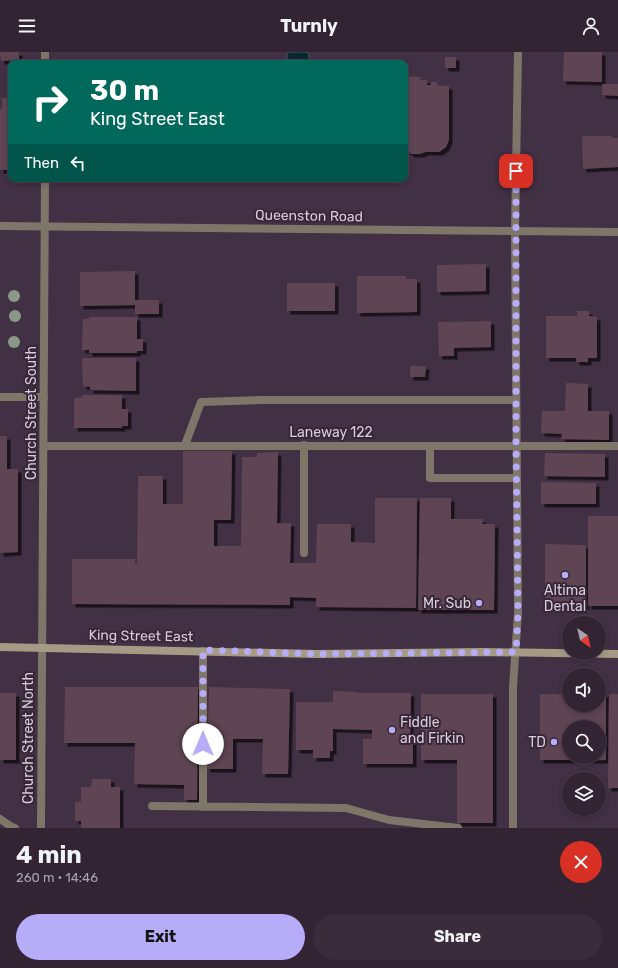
<!DOCTYPE html>
<meta charset="utf-8">
<style>
body{margin:0;font-family:Rubik,sans-serif;background:#3a2c3b;color:#f1f3f6;height:100vh;display:flex;flex-direction:column;font-size:15px;white-space:nowrap}
*{box-sizing:border-box;margin:0}
p{font-size:13px;color:#a8a4ac}
.icon{flex:none;width:22px;height:22px;fill:none;stroke:currentColor;stroke-width:2;stroke-linecap:round;stroke-linejoin:round}
.map{position:relative;height:776px;overflow:hidden}
.sheet{display:flex;flex-direction:column;background:#322433;flex:1}
.sheet>*{flex:none}
.hud{position:absolute;left:8px;top:8px;width:400px;height:122px;border-radius:8px;box-shadow:0 2px 6px #0003,0 0 0 1px #4d414e;background:#00695c;color:#fff;overflow:hidden}
.needle{width:26px;rotate:145deg}
.fabs{position:absolute;left:562px;top:564px;display:grid;gap:8px}
.fabs a{display:grid;place-items:center;width:44px;height:44px;border-radius:50%;background:#322433;box-shadow:0 2px 6px #0003,0 0 0 1px #4d414e;font-size:20px}
.pin{position:absolute;display:grid;place-items:center;width:34px;height:34px;color:#fff;margin:-17px;border-radius:8px;box-shadow:0 2px 6px #0006}
.me{position:absolute;width:44px;margin:-22px;rotate:0deg;stroke-linejoin:round;filter:drop-shadow(0 0 3px #0008)}
.turn{display:flex;align-items:center;gap:14px;height:84px;padding:0 16px;font-size:18px}
.turn .icon{width:52px;height:52px;stroke-width:2.5}
.turn b{display:block;font-size:28px;line-height:34px}
.then{display:flex;align-items:center;height:38px;padding:0 16px;background:#0003;gap:8px;font-size:15px}
.round{display:grid;place-items:center;flex:none;width:42px;height:42px;border-radius:21px;background:#3a2c3b}
.head{display:flex;align-items:center;justify-content:space-between;height:68px;padding:0 16px}
h1{font-size:24px;font-weight:700;line-height:30px}
.primary-button{display:flex;gap:8px;margin-top:auto;padding:8px 16px}
.primary-button a{flex:1;height:46px;border-radius:24px;background:#b6acf8;color:#111;font-size:16px;font-weight:700;line-height:46px;text-align:center}
.primary-button a+a{background:#3a2c3b;color:#f1f3f6}
header{display:flex;justify-content:space-between;align-items:center;height:52px;padding:0 16px;background:#322433;font-size:18px;font-weight:700}
.map>svg:first-child{display:block}
.water{fill:#07292f;stroke:#465a62}
.building{fill:#5f4453;fill-rule:evenodd;filter:url(#shadow)}
.lines{fill:none;stroke-linecap:round;stroke-linejoin:round}
.service{stroke:#7e7669;stroke-width:8}
.minor{stroke:#7e7669;stroke-width:8}
.secondary{stroke:#a59a84;stroke-width:8}
.tree{fill:#8a9987}
.route{stroke:#b6acf8;stroke-width:7;stroke-dasharray:0 12.6}
.poi-dot{fill:#b6acf8;stroke:#382639;stroke-width:1.5}
.labels{text-anchor:middle;dominant-baseline:central;stroke-width:4;stroke-linejoin:round;paint-order:stroke}
.street-label{font-size:14px;fill:#d9cdd9;stroke:#382639}
.poi-label{font-size:14px;fill:#d9cdd9;stroke:#382639;text-anchor:end}
</style>
<header><svg class="icon" aria-label="menu" viewBox="0 0 24 24"><path d="M4 6h16M4 12h16M4 18h16"/></svg>Turnly<svg class="icon" aria-label="person" viewBox="0 0 24 24"><circle cx="12" cy="8" r="4"/><path d="M4 21q1-7 8-7t8 7"/></svg></header>
<div class="map">
<svg width="618" height="776" viewBox="0 0 618 776">
<defs>
<filter id="shadow"><feDropShadow dx="3.5" dy="3.5" stdDeviation="0" flood-color="#0009"/></filter>
</defs>
<rect width="100%" height="100%" fill="#423044"/>
<path class="water" d="M 289,0 L 307,0 L 309,3 L 309,11 L 287,11 L 287,2 Z"/>
<path class="building" d="M 0,0 L 19,0 L 19,8 L 1,9 Z
M 564,0 L 602,0 L 602,30 L 563,29 Z
M 445,5 L 456,5 L 456,16 L 445,16 Z
M 405,24 L 421,25 L 420,28 L 427,28 L 427,33 L 431,33 L 431,30 L 437,30 L 437,33 L 449,34 L 449,88 L 446,95 L 442,98 L 439,100 L 425,100 L 420,102 L 411,102 L 408,99 L 406,100 L 405,95 Z
M 602,32 L 618,32 L 618,44 L 602,43 Z
M 2,46 L 11,46 L 11,118 L 0,118 L 0,57 L 2,57 Z
M 582,84 L 612,84 L 612,86 L 618,86 L 618,115 L 583,117 Z
M 486,212 L 486,239 L 437,240 L 437,213 Z
M 135,219 L 135,248 L 159,248 L 159,262 L 135,262 L 135,253 L 80,254 L 80,220 Z
M 357,224 L 406,224 L 406,227 L 417,227 L 417,260 L 357,261 Z
M 287,231 L 335,231 L 335,259 L 287,259 Z
M 577,259 L 589,259 L 589,264 L 597,265 L 597,306 L 588,306 L 588,310 L 576,310 L 576,306 L 546,306 L 546,264 L 577,264 Z
M 89,265 L 137,265 L 137,287 L 143,287 L 143,299 L 137,299 L 137,301 L 89,301 L 89,298 L 82,298 L 83,267 L 89,267 Z
M 491,269 L 491,295 L 454,296 L 454,304 L 439,304 L 438,270 Z
M 82,306 L 136,306 L 136,339 L 90,338 L 90,335 L 83,334 Z
M 410,314 L 426,314 L 425,325 L 410,325 Z
M 566,331 L 588,332 L 588,359 L 609,359 L 609,388 L 561,387 L 562,382 L 541,381 L 542,359 L 565,359 Z
M 82,343 L 122,343 L 122,357 L 128,357 L 128,374 L 122,374 L 122,376 L 74,376 L 74,346 L 81,346 Z
M 0,384 L 7,384 L 7,417 L 18,417 L 18,500 L 0,501 Z
M 183,399 L 232,399 L 231,468 L 214,468 L 214,494 L 241,494 L 242,405 L 257,405 L 257,401 L 278,400 L 277,471 L 291,471 L 290,511 L 316,511 L 317,472 L 351,472 L 351,490 L 375,491 L 375,446 L 417,446 L 416,556 L 316,555 L 316,546 L 290,545 L 290,553 L 72,552 L 72,507 L 135,507 L 135,511 L 137,511 L 138,424 L 163,424 L 163,452 L 183,452 Z
M 545,401 L 605,402 L 605,425 L 544,424 Z
M 541,430 L 596,431 L 596,452 L 541,452 Z
M 420,446 L 451,446 L 451,467 L 483,467 L 482,472 L 495,472 L 494,558 L 418,558 Z
M 588,464 L 618,464 L 618,554 L 588,554 Z
M 545,492 L 586,493 L 586,554 L 545,554 Z
M 65,635 L 198,635 L 197,748 L 184,748 L 184,733 L 134,732 L 135,691 L 64,691 Z
M 209,635 L 290,637 L 288,722 L 262,722 L 263,687 L 233,687 L 233,717 L 207,717 Z
M 333,639 L 357,640 L 357,641 L 411,641 L 410,687 L 413,687 L 413,712 L 363,712 L 363,687 L 372,687 L 372,678 L 333,677 L 333,699 L 330,699 L 330,706 L 313,706 L 313,698 L 296,698 L 296,650 L 333,650 Z
M 0,641 L 16,641 L 16,708 L 0,708 Z
M 421,642 L 493,642 L 493,771 L 457,771 L 457,708 L 421,708 Z
M 540,642 L 569,642 L 569,653 L 599,653 L 599,642 L 606,642 L 606,708 L 540,708 ZM 569,675 L 599,675 L 599,705 L 569,705 Z
M 609,642 L 618,642 L 618,736 L 608,736 Z
M 92,727 L 111,727 L 111,735 L 120,735 L 120,776 L 81,776 L 81,769 L 75,769 L 75,750 L 81,750 L 81,735 L 91,735 Z"/>
<g class="lines">
<path class="service" d="M 0,345 L 44,345
M 185,393 L 201,350 L 263,348 L 516,348
M 44,394 L 618,394
M 430,394 L 430,426 L 516,426
M 304,501 L 304,393
M 152,754 L 346,756 L 389,768 L 458,776
M 203,755 L 203,599
M 0,767 L 12,775 L 15,776"/>
<path class="minor" d="M 45,11 L 45,0
M 0,174 L 618,180
M 41,776 L 45,127
M 513,776 L 513,635 L 518,561 L 515,179 L 518,0"/>
<path class="secondary" d="M 0,595 L 317,602 L 483,600 L 618,602"/>
</g>
<g class="tree">
<circle cx="14" cy="244" r="6"/>
<circle cx="15" cy="264" r="6"/>
<circle cx="14" cy="290" r="6"/>
</g>
<g class="lines">
<path class="route" d="M 203,692 L 203,598 L 317,602 L 516,600 L 518,561 L 516,394 L 516,119"/>
</g>
<g class="poi-dot">
<circle cx="565" cy="523" r="4"/>
<circle cx="479" cy="551" r="4"/>
<circle cx="392" cy="678" r="4"/>
<circle cx="554" cy="690" r="4"/>
</g>
<g class="labels">
<g class="street-label">
<text transform="translate(309 164) rotate(1)">Queenston Road</text>
<text transform="translate(31 361) rotate(-90)">Church Street South</text>
<text x="331" y="380">Laneway 122</text>
<text transform="translate(141 584) rotate(1)">King Street East</text>
<text transform="translate(28 686) rotate(-90)">Church Street North</text>
</g>
<g class="poi-label">
<text x="565" y="538" text-anchor="middle">Altima<tspan x="565" dy="16">Dental</tspan></text>
<text x="471" y="551">Mr. Sub</text>
<text x="400" y="670" text-anchor="start">Fiddle<tspan x="400" dy="16">and Firkin</tspan></text>
<text x="546" y="690">TD</text>
</g>
</g>
</svg>
<div class="fabs">
<a><svg class="needle" viewBox="-14 -14 28 28"><path d="M0-13l5 13h-10z" fill="#e53935"/><path d="M0 13l5-13h-10z" fill="#a8a4ac"/></svg></a>
<a><svg class="icon" aria-label="sound" viewBox="0 0 24 24"><path d="M4 9h4l5-4v14l-5-4H4zM17 9q2 3 0 6"/></svg></a>
<a><svg class="icon" aria-label="search" viewBox="0 0 24 24"><circle cx="10" cy="10" r="6"/><path d="M15 15l6 6"/></svg></a>
<a><svg class="icon" aria-label="layers" viewBox="0 0 24 24"><path d="M12 4l9 5-9 5-9-5zM3 14l9 5 9-5"/></svg></a>
</div>
<div class="pin" style="left:516px;top:119px;background:#d93025"><svg class="icon" aria-label="arrive" viewBox="0 0 24 24"><path d="M6 21V4h12l-3 4 3 4H6"/></svg></div>
<svg class="me" style="left:203px;top:692px" viewBox="-20 -20 40 40"><circle r="19" fill="#fff"/><path d="M0-13L10 11 0 6-10 11z" fill="#b6acf8"/></svg>
<div class="hud">
<div class="turn"><svg class="icon" aria-label="right" viewBox="0 0 24 24"><path d="M7 20v-9h11M14 6l5 5-5 5"/></svg><div><b>30 m</b>King Street East</div></div>
<div class="then">Then<svg class="icon" aria-label="left" viewBox="0 0 24 24"><path d="M17 20v-9H6M10 6l-5 5 5 5"/></svg></div>
</div>
</div>
<section class="sheet">
<div class="head"><div><h1>4 min</h1><p>260 m · 14:46</p></div><a class="round" style="background:#d93025;color:#fff"><svg class="icon" aria-label="close" viewBox="0 0 24 24"><path d="M6 6l12 12M18 6L6 18"/></svg></a></div>
<div class="primary-button"><a>Exit</a><a>Share</a></div>
</section>
